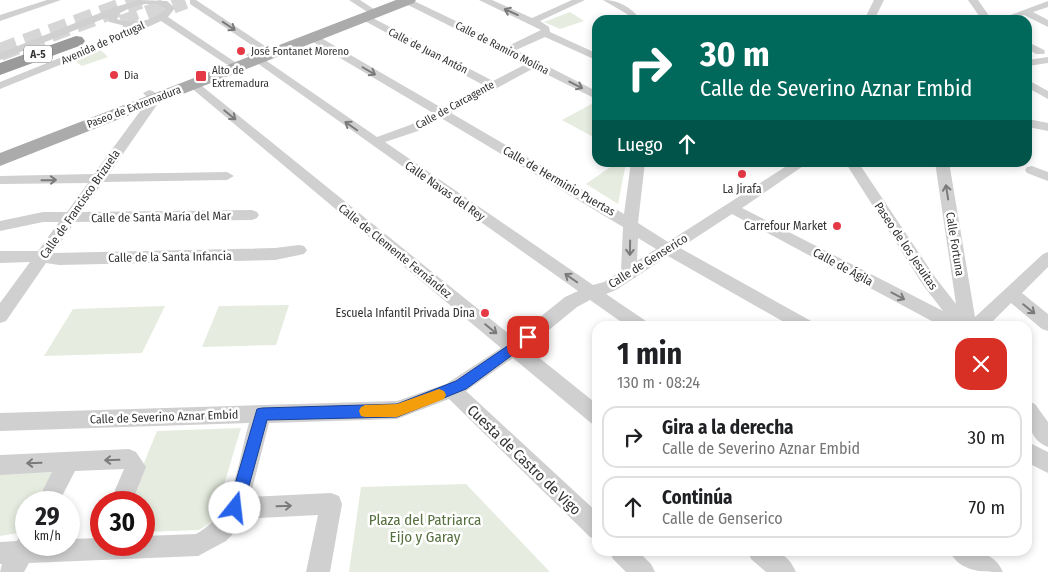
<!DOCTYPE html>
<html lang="es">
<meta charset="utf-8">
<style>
body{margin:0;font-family:"Fira Sans Condensed",sans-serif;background:#f6f6f6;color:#202124;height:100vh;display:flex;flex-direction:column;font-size:19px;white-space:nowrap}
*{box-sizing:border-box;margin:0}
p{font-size:16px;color:#757577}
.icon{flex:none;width:28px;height:28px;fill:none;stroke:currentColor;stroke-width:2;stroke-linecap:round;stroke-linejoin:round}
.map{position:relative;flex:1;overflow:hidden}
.sheet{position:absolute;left:592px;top:321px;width:440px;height:235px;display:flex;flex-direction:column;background:#fff;border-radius:15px;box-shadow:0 2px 8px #0003}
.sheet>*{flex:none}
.guide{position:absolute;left:592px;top:15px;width:440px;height:152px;border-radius:15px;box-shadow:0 2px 8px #0003;background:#00695c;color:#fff;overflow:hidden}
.speed{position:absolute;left:15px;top:491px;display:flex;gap:10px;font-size:25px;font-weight:700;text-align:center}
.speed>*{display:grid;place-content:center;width:65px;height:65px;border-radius:50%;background:#fff;box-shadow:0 2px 8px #0003;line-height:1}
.speed small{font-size:12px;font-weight:400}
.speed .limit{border:8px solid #d22;background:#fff;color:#111}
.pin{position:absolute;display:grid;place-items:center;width:42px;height:42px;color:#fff;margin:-21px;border-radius:10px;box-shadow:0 2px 8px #0006}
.me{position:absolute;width:55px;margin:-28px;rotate:16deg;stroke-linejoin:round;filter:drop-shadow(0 0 4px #0008)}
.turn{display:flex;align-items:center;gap:18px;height:105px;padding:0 25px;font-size:22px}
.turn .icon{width:65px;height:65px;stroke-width:2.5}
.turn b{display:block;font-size:35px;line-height:42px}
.then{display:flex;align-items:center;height:48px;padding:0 25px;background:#0003;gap:10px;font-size:19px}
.round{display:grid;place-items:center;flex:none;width:52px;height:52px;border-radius:15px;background:#f6f6f6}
.headline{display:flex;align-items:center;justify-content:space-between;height:85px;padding:0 25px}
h1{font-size:30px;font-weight:700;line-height:38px}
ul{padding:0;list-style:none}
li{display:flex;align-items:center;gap:15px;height:62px;margin:0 10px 8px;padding:0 15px;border:2px solid #e0e0e0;border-radius:15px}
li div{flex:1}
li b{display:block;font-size:19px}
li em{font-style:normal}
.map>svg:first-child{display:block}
.green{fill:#e6ecdf}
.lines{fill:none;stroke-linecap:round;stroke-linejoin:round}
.motorway-tunnel{stroke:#d6d6d6;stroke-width:18;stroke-dasharray:18 9;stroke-linecap:butt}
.minor{fill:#d0d0d0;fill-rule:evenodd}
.primary{fill:#ababab;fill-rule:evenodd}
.motorway{fill:#9a9a9a;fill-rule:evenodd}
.oneway{stroke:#7a7a7a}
.route{fill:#2563eb;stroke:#184099}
.slow{fill:#f59e0b}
.poi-dot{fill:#e63946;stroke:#fff;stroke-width:2}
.labels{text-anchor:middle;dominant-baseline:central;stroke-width:5;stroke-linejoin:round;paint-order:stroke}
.far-street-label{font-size:11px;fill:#333;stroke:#fff}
.far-poi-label{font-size:11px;fill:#333;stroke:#fff;text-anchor:start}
.shield{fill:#fff;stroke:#707070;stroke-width:1}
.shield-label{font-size:11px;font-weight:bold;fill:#333}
.street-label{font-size:12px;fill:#333;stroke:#fff}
.poi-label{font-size:12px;fill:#333;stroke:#fff;text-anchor:end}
.near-street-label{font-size:15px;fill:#333;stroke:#fff}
.near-park-label{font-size:15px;fill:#56703f;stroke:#fff}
</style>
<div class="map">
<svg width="1048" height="572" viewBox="0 0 1048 572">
<rect width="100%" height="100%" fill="#fff"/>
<path class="green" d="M 570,12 L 584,21 L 560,29 L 544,22 Z
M 101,50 L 108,57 L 82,66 L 75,61 Z
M 597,101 L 597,139 L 562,120 Z
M 616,163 L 626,163 L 618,204 L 586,184 Z
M 289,305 L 276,345 L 202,347 L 219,306 Z
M 165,306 L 142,353 L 44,356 L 73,309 Z
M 241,428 L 213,521 L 199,530 L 144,532 L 144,502 L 128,502 L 157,431 Z
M 55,472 L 36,502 L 26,502 L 26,519 L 18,533 L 0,536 L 0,474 Z
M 466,484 L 550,572 L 349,572 L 361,487 Z"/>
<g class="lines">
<path class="motorway-tunnel" d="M 122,24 L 185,0
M 0,52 L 140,0"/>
<path class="minor" d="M 47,0 L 61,0 L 0,21 L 0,15 Z
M 139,0 L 167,1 L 175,8 L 168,17 L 235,62 L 230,65 L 226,64 L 161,21 L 107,46 L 0,89 L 0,82 L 99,42 L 130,27 L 109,22 L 108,17 L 0,60 L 0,53 L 115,7 ZM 146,4 L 157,4 L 165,9 C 155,21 132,25 117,19 L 118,14 L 132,7 Z
M 190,0 L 196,0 L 277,54 L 272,57 L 268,56 L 190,4 Z
M 349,0 L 360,0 L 380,13 L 375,16 L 372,15 Z
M 403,0 L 412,0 L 508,46 L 541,30 L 479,0 L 492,0 L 532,18 L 572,0 L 585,0 L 540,21 L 549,27 L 550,32 L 598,54 L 598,61 L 545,37 L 516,50 L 598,92 L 598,100 L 534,68 L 451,113 L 624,214 L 631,162 L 645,162 L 638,223 L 668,242 L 793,162 L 809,162 L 742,208 L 943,311 L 923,285 L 845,162 L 858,162 L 935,277 L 956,304 L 935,162 L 949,162 L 975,317 L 1043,254 L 1048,252 L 1048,267 L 1022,293 L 1048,314 L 1048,331 L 1042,329 L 1011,303 L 988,326 L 941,326 L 732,214 L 680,248 L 811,321 L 813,326 L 791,326 L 668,256 L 616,290 L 606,294 L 646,321 L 648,326 L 627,326 L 590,300 L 577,307 L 527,348 L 598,405 L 598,426 L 591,423 L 513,358 L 466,391 L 598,513 L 598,540 L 590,537 L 449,399 L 397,419 L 269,423 L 250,497 L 331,493 L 339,496 L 342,504 L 330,572 L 306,572 L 318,515 L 241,519 L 232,535 L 226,541 L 198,556 L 29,563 L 24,572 L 0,572 L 2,564 L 0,564 L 0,542 L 17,541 L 19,537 L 26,534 L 26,545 L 69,545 L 69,539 L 101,538 L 101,545 L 144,545 L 144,536 L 196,534 C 235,513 238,461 249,423 L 0,431 L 0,413 L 397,401 L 446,384 L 501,348 L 189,86 L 187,84 L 189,82 L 197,82 L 514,338 L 565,297 L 578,291 L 246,55 L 251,52 L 255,53 L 377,137 L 410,125 L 433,113 L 308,39 L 308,35 L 316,35 L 442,108 L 485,86 L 361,19 L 361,15 L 367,15 L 493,81 L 526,64 L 404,3 ZM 441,118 L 623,227 L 621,271 L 604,282 L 593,285 L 385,142 L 418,131 ZM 638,238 L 656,249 L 637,261 Z
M 603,0 C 619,0 631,7 641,20 L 631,20 L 627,14 Z
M 874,0 L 884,0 L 874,20 L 864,20 Z
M 968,0 L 978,0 L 992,20 L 982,20 Z
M 1048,1 L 1048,7 L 1033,12 L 1048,20 L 1048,27 L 1024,15 L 1011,20 L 997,20 Z
M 1028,42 L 1044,50 L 1045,52 L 1044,54 L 1036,54 L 1028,49 Z
M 1048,57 L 1048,63 L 1028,66 L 1028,60 Z
M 1028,80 L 1048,91 L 1048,99 L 1028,88 Z
M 149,90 L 153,91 L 161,99 L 109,174 L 227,172 L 234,176 L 227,180 L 103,182 L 82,212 L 252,210 L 257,212 L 259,215 L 257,218 L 252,220 L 75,222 L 53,253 L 275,248 L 299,245 L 304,246 L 307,250 L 304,254 L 275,260 L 59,265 L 46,263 L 6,321 L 0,323 L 0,303 L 30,262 L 0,263 L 0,251 L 38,251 L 59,222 L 43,222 L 0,231 L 0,221 L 43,212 L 67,212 L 88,183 L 0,184 L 0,176 L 94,174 L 149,99 L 143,93 Z
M 1028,119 L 1048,123 L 1048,131 L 1028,127 Z
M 1007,162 L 1021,162 L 1022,163 L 1015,167 Z
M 1032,166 L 1048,172 L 1048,181 L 1027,173 L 1025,170 L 1027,167 Z
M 1028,401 L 1035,404 L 1048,422 L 1048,447 C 1029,440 1026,419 1028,401 Z
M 1028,442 L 1048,452 L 1048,473 L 1028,463 Z
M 129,449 L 136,452 L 146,467 L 132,502 L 110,502 L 124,469 L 75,471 L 59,502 L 37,502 L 52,472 L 0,475 L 0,455 Z
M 610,551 L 638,551 L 651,564 L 655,572 L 626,572 L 613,559 Z
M 748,551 C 770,551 786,548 796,572 L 766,572 L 751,559 Z
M 950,551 C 971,551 993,549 1003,572 C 982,572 959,572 950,551 Z"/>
<path class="primary" d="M 396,0 L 416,0 L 414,3 L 0,166 L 0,153 Z"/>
<path class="motorway" d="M 76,36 L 82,37 L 85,41 L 82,45 L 0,75 L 0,63 Z"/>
</g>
<defs><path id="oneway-shaft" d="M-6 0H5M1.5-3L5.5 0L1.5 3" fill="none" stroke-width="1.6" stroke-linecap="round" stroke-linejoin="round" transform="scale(1.25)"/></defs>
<g class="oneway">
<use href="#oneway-shaft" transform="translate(511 12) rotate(-156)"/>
<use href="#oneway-shaft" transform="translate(229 26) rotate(34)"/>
<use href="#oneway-shaft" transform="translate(369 71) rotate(30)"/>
<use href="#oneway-shaft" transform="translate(576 85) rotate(27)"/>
<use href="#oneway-shaft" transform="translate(230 115) rotate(39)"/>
<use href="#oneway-shaft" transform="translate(351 126) rotate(-145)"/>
<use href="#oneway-shaft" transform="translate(49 180) rotate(-1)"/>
<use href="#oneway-shaft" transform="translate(947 192) rotate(-99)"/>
<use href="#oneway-shaft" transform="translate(630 248) rotate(91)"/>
<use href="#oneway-shaft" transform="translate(571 278) rotate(-145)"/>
<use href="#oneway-shaft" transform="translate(898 296) rotate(28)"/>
<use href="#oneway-shaft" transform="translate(1029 309) rotate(39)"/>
<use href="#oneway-shaft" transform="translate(491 329) rotate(39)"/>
<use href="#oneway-shaft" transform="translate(112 460) rotate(178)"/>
<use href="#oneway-shaft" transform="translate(34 463) rotate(178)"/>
<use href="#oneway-shaft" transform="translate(284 506) rotate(-2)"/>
</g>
<path class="route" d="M 528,332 L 533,333 L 535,337 L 533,340 L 466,389 L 397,417 L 267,420 L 243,508 L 241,513 L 235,515 L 230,513 L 228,508 L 257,409 L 262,408 L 397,404 L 456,381 Z"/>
<path class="slow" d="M 439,389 L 444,391 L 446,395 L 444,399 L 397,417 L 365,417 L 361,416 L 359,411 L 361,407 L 365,405 L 397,404 Z"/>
<g class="poi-dot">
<circle cx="241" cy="51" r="5"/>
<circle cx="114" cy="75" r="5"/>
<rect x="195" y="70" width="12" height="12" rx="2.5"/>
<circle cx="742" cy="174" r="5"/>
<circle cx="837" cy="226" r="5"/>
<circle cx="485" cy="313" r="5"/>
</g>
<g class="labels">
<g class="far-street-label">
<text transform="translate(103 43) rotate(-24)">Avenida de Portugal</text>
<text transform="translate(502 48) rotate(27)">Calle de Ramiro Molina</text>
<text transform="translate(428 51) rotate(27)">Calle de Juan Antón</text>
<text transform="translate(455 105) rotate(-29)">Calle de Carcagente</text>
<text transform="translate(134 107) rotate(-21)">Paseo de Extremadura</text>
</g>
<g class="far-poi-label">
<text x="251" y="51">José Fontanet Moreno</text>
<text x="212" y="70">Alto de<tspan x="212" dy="13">Extremadura</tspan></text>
<text x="124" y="75">Dia</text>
</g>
<rect class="shield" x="24" y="45.5" width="28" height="17" rx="4"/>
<g class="shield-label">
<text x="38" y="54">A-5</text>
</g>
<g class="street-label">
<text transform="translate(559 181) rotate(30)">Calle de Herminio Puertas</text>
<text transform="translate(445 191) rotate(35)">Calle Navas del Rey</text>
<text transform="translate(80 204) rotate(-55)">Calle de Francisco Brizuela</text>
<text transform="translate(161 217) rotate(-1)">Calle de Santa María del Mar</text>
<text transform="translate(955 244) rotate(81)">Calle Fortuna</text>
<text transform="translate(906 246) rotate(56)">Paseo de los Jesuitas</text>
<text transform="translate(395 251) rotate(39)">Calle de Clemente Fernández</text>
<text transform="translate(170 257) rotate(-1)">Calle de la Santa Infancia</text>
<text transform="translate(648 261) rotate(-32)">Calle de Genserico</text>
<text transform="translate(843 267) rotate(28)">Calle de Ágila</text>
<text transform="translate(164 417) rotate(-2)">Calle de Severino Aznar Embid</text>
</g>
<g class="poi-label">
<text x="742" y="189" text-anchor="middle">La Jirafa</text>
<text x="827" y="226">Carrefour Market</text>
<text x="475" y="313">Escuela Infantil Privada Dina</text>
</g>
<g class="near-street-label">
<text transform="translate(524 460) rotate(44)">Cuesta de Castro de Vigo</text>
</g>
<g class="near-park-label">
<text x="425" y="520">Plaza del Patriarca<tspan x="425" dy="17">Eijo y Garay</tspan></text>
</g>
</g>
</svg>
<div class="speed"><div>29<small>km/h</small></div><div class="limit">30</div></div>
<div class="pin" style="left:528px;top:337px;background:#d93025"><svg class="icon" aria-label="arrive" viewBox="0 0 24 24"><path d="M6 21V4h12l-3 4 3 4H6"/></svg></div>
<svg class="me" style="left:235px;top:508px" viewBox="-20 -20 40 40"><circle r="19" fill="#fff"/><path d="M0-13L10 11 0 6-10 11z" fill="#2563eb"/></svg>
<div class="guide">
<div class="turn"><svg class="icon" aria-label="right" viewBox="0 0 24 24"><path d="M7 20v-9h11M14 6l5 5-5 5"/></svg><div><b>30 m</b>Calle de Severino Aznar Embid</div></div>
<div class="then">Luego<svg class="icon" aria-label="ahead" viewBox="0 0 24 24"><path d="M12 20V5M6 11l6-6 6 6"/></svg></div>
</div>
<section class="sheet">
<div class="headline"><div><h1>1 min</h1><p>130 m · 08:24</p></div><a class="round" style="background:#d93025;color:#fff"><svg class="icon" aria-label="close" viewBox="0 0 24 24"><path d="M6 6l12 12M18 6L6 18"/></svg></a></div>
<ul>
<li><svg class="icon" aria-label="right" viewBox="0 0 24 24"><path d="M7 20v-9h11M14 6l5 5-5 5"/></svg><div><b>Gira a la derecha</b><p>Calle de Severino Aznar Embid</p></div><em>30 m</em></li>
<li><svg class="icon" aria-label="ahead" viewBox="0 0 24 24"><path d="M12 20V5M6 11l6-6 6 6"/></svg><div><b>Continúa</b><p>Calle de Genserico</p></div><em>70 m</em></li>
</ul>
</section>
</div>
